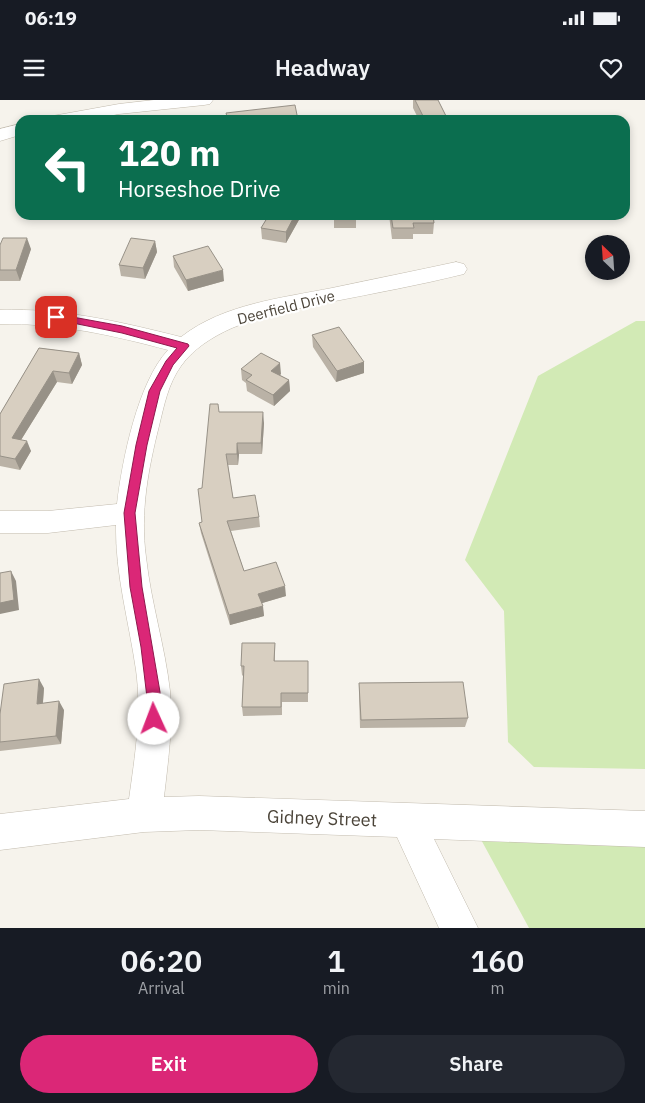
<!DOCTYPE html>
<style>
body{margin:0;font-family:"IBM Plex Sans",sans-serif;background:#242831;color:#f1f3f6;height:100vh;display:flex;flex-direction:column;font-size:19px;white-space:nowrap}
*{box-sizing:border-box;margin:0}
p{font-size:16px;color:#9ea1a6}
.icon{flex:none;width:28px;height:28px;fill:none;stroke:currentColor;stroke-width:2;stroke-linecap:round;stroke-linejoin:round}
.map{position:relative;height:828px;overflow:hidden}
.panel{display:flex;flex-direction:column;background:#171b24;flex:1}
.panel>*{flex:none}
.top-card{position:absolute;left:15px;top:15px;width:615px;height:105px;border-radius:15px;box-shadow:0 2px 8px #0003;background:#0b6e4f;color:#fff;overflow:hidden}
.needle{width:32px;rotate:335deg}
.fabs{position:absolute;left:585px;top:135px;display:grid;gap:10px}
.fabs a{display:grid;place-items:center;width:45px;height:45px;border-radius:50%;background:#171b24;box-shadow:0 2px 8px #0003;font-size:25px}
.pin{position:absolute;display:grid;place-items:center;width:42px;height:42px;color:#fff;margin:-21px;border-radius:10px;box-shadow:0 2px 8px #0006}
.me{position:absolute;width:55px;margin:-28px;rotate:358deg;stroke-linejoin:round;filter:drop-shadow(0 0 4px #0008)}
.turn{display:flex;align-items:center;gap:18px;height:105px;padding:0 20px;font-size:22px}
.turn .icon{width:65px;height:65px;stroke-width:2.5}
.turn b{display:block;font-size:35px;line-height:42px}
.eta{display:flex;justify-content:space-evenly;align-items:center;height:85px;text-align:center}
.eta b{font-size:30px;font-weight:600;line-height:35px}
.button{display:flex;gap:10px;margin-top:auto;padding:10px 20px}
.button a{flex:1;height:58px;border-radius:30px;background:#db2777;color:#fff;font-size:20px;font-weight:600;line-height:58px;text-align:center}
.button a+a{background:#242831;color:#f1f3f6}
.status{display:flex;justify-content:space-between;align-items:center;height:35px;padding:0 25px;background:#171b24;direction:ltr}
.status svg{height:14px;fill:currentColor}
header{display:flex;justify-content:space-between;align-items:center;height:65px;padding:0 20px;background:#171b24;font-size:22px;font-weight:600}
.map>svg:first-child{display:block}
.green{fill:#d2eab5}
.lines{fill:none;stroke-linecap:round;stroke-linejoin:round}
.minor-casing{stroke:#c2bbae;stroke-width:1}
.minor{fill:#fff;fill-rule:evenodd}
.wall{fill:#bab2a6}
.shaded-wall{fill:#979187}
.building{fill:#d8cfc1;stroke:#979187}
.route{fill:#db2777;stroke:#8e194d}
.labels{text-anchor:middle;dominant-baseline:central;stroke-width:4.5;stroke-linejoin:round;paint-order:stroke}
.street-label{font-size:15px;fill:#4b4439;stroke:#fff}
.near-street-label{font-size:18px;fill:#4b4439;stroke:#fff}
</style>
<div class="status"><b>06:19</b><svg viewBox="0 0 49 12"><path d="M0 12V9h3v3zM5 12V6h3v6zM10 12V3h3v9zM15 12V0h3v12zM26 1h20v11H26zM47 4h2v5h-2z"/></svg></div>
<header><svg class="icon" aria-label="menu" viewBox="0 0 24 24"><path d="M4 6h16M4 12h16M4 18h16"/></svg>Headway<svg class="icon" aria-label="heart" viewBox="0 0 24 24"><path d="M12 20l-8-8c-3-5 5-10 8-4 3-6 11-1 8 4z"/></svg></header>
<div class="map">
<svg width="645" height="828" viewBox="0 0 645 828">
<rect width="100%" height="100%" fill="#f6f3ec"/>
<path class="green" d="M 636,221 L 645,221 L 645,669 L 534,667 L 508,642 L 504,511 L 465,460 L 538,276 Z
M 472,723 L 645,729 L 645,828 L 529,828 Z"/>
<g class="lines">
<g class="minor-casing">
<path id="minor" d="M 154,0 L 213,0 L 210,4 L 204,5 L 119,14 L 88,20 L 49,20 L 52,16 L 58,15 L 119,4 Z
M 20,24 L 20,35 L 0,41 L 0,29 Z
M 456,162 L 464,164 L 467,169 L 464,174 C 420,185 375,193 330,202 C 297,209 263,215 232,228 C 212,237 193,249 181,266 C 168,284 164,306 159,326 C 148,370 140,412 146,457 C 151,503 165,546 170,591 C 173,627 168,662 164,697 L 199,696 L 645,711 L 645,747 L 434,739 L 478,828 L 439,828 L 397,737 L 199,730 L 144,732 L 0,750 L 0,714 L 129,699 C 135,656 142,613 136,570 C 129,522 115,474 116,425 L 48,433 L 0,433 L 0,411 L 48,411 L 117,404 C 122,360 138,282 168,250 C 112,235 58,223 0,224 L 0,210 C 63,208 121,222 181,237 C 223,204 282,198 332,188 C 374,179 415,171 456,162 Z"/>
</g>
<use href="#minor" class="minor"/>
</g>
<path class="wall" d="M 413,0 L 438,0 L 446,16 L 446,20 L 419,20 L 413,8 Z
M 334,115 L 356,115 L 356,128 L 334,128 Z
M 389,115 L 433,115 L 434,123 L 433,134 L 413,134 L 413,139 L 392,139 Z
M 300,118 L 286,143 L 262,139 L 261,128 Z
M 155,141 L 157,152 L 145,179 L 121,176 L 119,165 Z
M 0,145 L 31,149 L 20,181 L 0,181 Z
M 173,156 L 224,181 L 188,191 L 174,167 Z
M 312,235 L 364,262 L 364,273 L 336,282 L 313,247 Z
M 39,248 L 79,253 L 82,265 L 72,284 L 57,282 L 21,340 L 31,351 L 20,370 L 0,366 L 0,314 Z
M 241,269 L 281,274 L 280,275 L 289,280 L 290,291 L 274,306 L 247,291 L 246,283 L 242,280 Z
M 219,312 L 264,323 L 262,354 L 239,354 L 238,365 L 228,365 L 233,398 L 259,417 L 260,427 L 231,431 L 244,471 L 286,496 L 262,503 L 264,516 L 230,525 L 201,433 L 199,423 L 202,422 L 202,388 Z
M 275,543 L 275,561 L 308,561 L 308,602 L 282,602 L 282,615 L 243,616 L 242,607 L 243,576 L 242,575 L 241,566 Z
M 359,583 L 468,618 L 465,627 L 360,628 L 359,593 Z
M 44,588 L 43,603 L 64,610 L 61,644 L 0,651 L 0,614 Z"/>
<path class="shaded-wall" d="M 295,115 L 300,115 L 300,118 L 286,143 L 286,132 Z
M 27,138 L 31,149 L 20,181 L 16,170 Z
M 155,141 L 157,152 L 145,179 L 143,168 Z
M 223,170 L 224,181 L 188,191 L 186,180 Z
M 79,253 L 82,265 L 72,284 L 69,273 Z
M 364,262 L 364,273 L 336,282 L 337,271 Z
M 280,263 L 281,274 L 272,282 L 271,271 Z
M 53,271 L 57,282 L 16,348 L 12,338 Z
M 289,280 L 290,291 L 274,306 L 273,295 Z
M 263,312 L 264,323 L 262,354 L 261,343 Z
M 27,341 L 31,351 L 20,370 L 15,359 Z
M 237,343 L 239,354 L 238,365 L 237,354 Z
M 11,471 L 16,481 L 19,510 L 0,514 L 0,503 Z
M 285,486 L 286,496 L 259,504 L 258,494 Z
M 263,506 L 264,516 L 230,525 L 229,515 Z
M 39,579 L 44,588 L 42,613 L 37,604 Z
M 59,601 L 64,610 L 61,644 L 56,636 Z"/>
<path class="building" d="M 415,0 L 438,0 L 446,16 L 424,18 Z
M 295,5 L 298,20 L 228,20 L 226,13 Z
M 146,17 L 147,20 L 130,20 Z
M 269,115 L 295,115 L 286,132 L 261,128 Z
M 334,115 L 356,115 L 357,117 L 334,117 Z
M 391,115 L 433,115 L 434,123 L 413,123 L 414,128 L 393,128 Z
M 3,138 L 27,138 L 16,170 L 0,170 L 0,145 Z
M 131,138 L 155,141 L 143,168 L 119,165 Z
M 208,146 L 223,170 L 186,180 L 173,156 Z
M 339,227 L 364,262 L 337,271 L 312,235 Z
M 39,248 L 79,253 L 69,273 L 53,271 L 12,338 L 27,341 L 15,359 L 0,356 L 0,314 Z
M 261,253 L 280,263 L 271,271 L 289,280 L 273,295 L 246,280 L 252,275 L 241,269 Z
M 210,304 L 218,304 L 219,312 L 263,312 L 261,343 L 237,343 L 237,354 L 226,354 L 233,398 L 255,395 L 259,417 L 227,421 L 244,471 L 276,462 L 285,486 L 258,494 L 263,506 L 229,515 L 199,423 L 202,422 L 198,389 L 202,388 Z
M 11,471 L 14,500 L 0,503 L 0,473 Z
M 242,543 L 275,543 L 274,561 L 308,561 L 308,593 L 281,593 L 281,607 L 242,607 L 244,566 L 241,566 Z
M 39,579 L 37,604 L 59,601 L 56,636 L 0,642 L 0,614 L 4,584 Z
M 463,582 L 468,618 L 361,620 L 359,583 Z"/>
<path class="route" d="M 56,214 L 122,226 L 188,244 L 189,246 L 173,265 L 160,291 L 147,345 L 135,413 L 142,487 L 160,592 L 161,619 L 159,623 L 154,625 L 150,623 L 141,547 L 130,487 L 124,413 L 136,345 L 149,291 L 166,261 L 177,248 L 122,233 L 53,219 L 53,215 Z"/>
<g class="labels">
<g class="street-label">
<text transform="translate(286 207) rotate(-14)">Deerfield Drive</text>
</g>
<g class="near-street-label">
<text transform="translate(322 718) rotate(2)">Gidney Street</text>
</g>
</g>
</svg>
<div class="fabs">
<a><svg class="needle" viewBox="-14 -14 28 28"><path d="M0-13l5 13h-10z" fill="#e53935"/><path d="M0 13l5-13h-10z" fill="#9ea1a6"/></svg></a>
</div>
<div class="pin" style="left:56px;top:217px;background:#d93025"><svg class="icon" aria-label="arrive" viewBox="0 0 24 24"><path d="M6 21V4h12l-3 4 3 4H6"/></svg></div>
<svg class="me" style="left:154px;top:619px" viewBox="-20 -20 40 40"><circle r="19" fill="#fff"/><path d="M0-13L10 11 0 6-10 11z" fill="#db2777"/></svg>
<div class="top-card">
<div class="turn"><svg class="icon" aria-label="left" viewBox="0 0 24 24"><path d="M17 20v-9H6M10 6l-5 5 5 5"/></svg><div><b>120 m</b>Horseshoe Drive</div></div>
</div>
</div>
<section class="panel">
<div class="eta">
<div><b>06:20</b><p>Arrival</p></div>
<div><b>1</b><p>min</p></div>
<div><b>160</b><p>m</p></div>
</div>
<div class="button"><a>Exit</a><a>Share</a></div>
</section>
